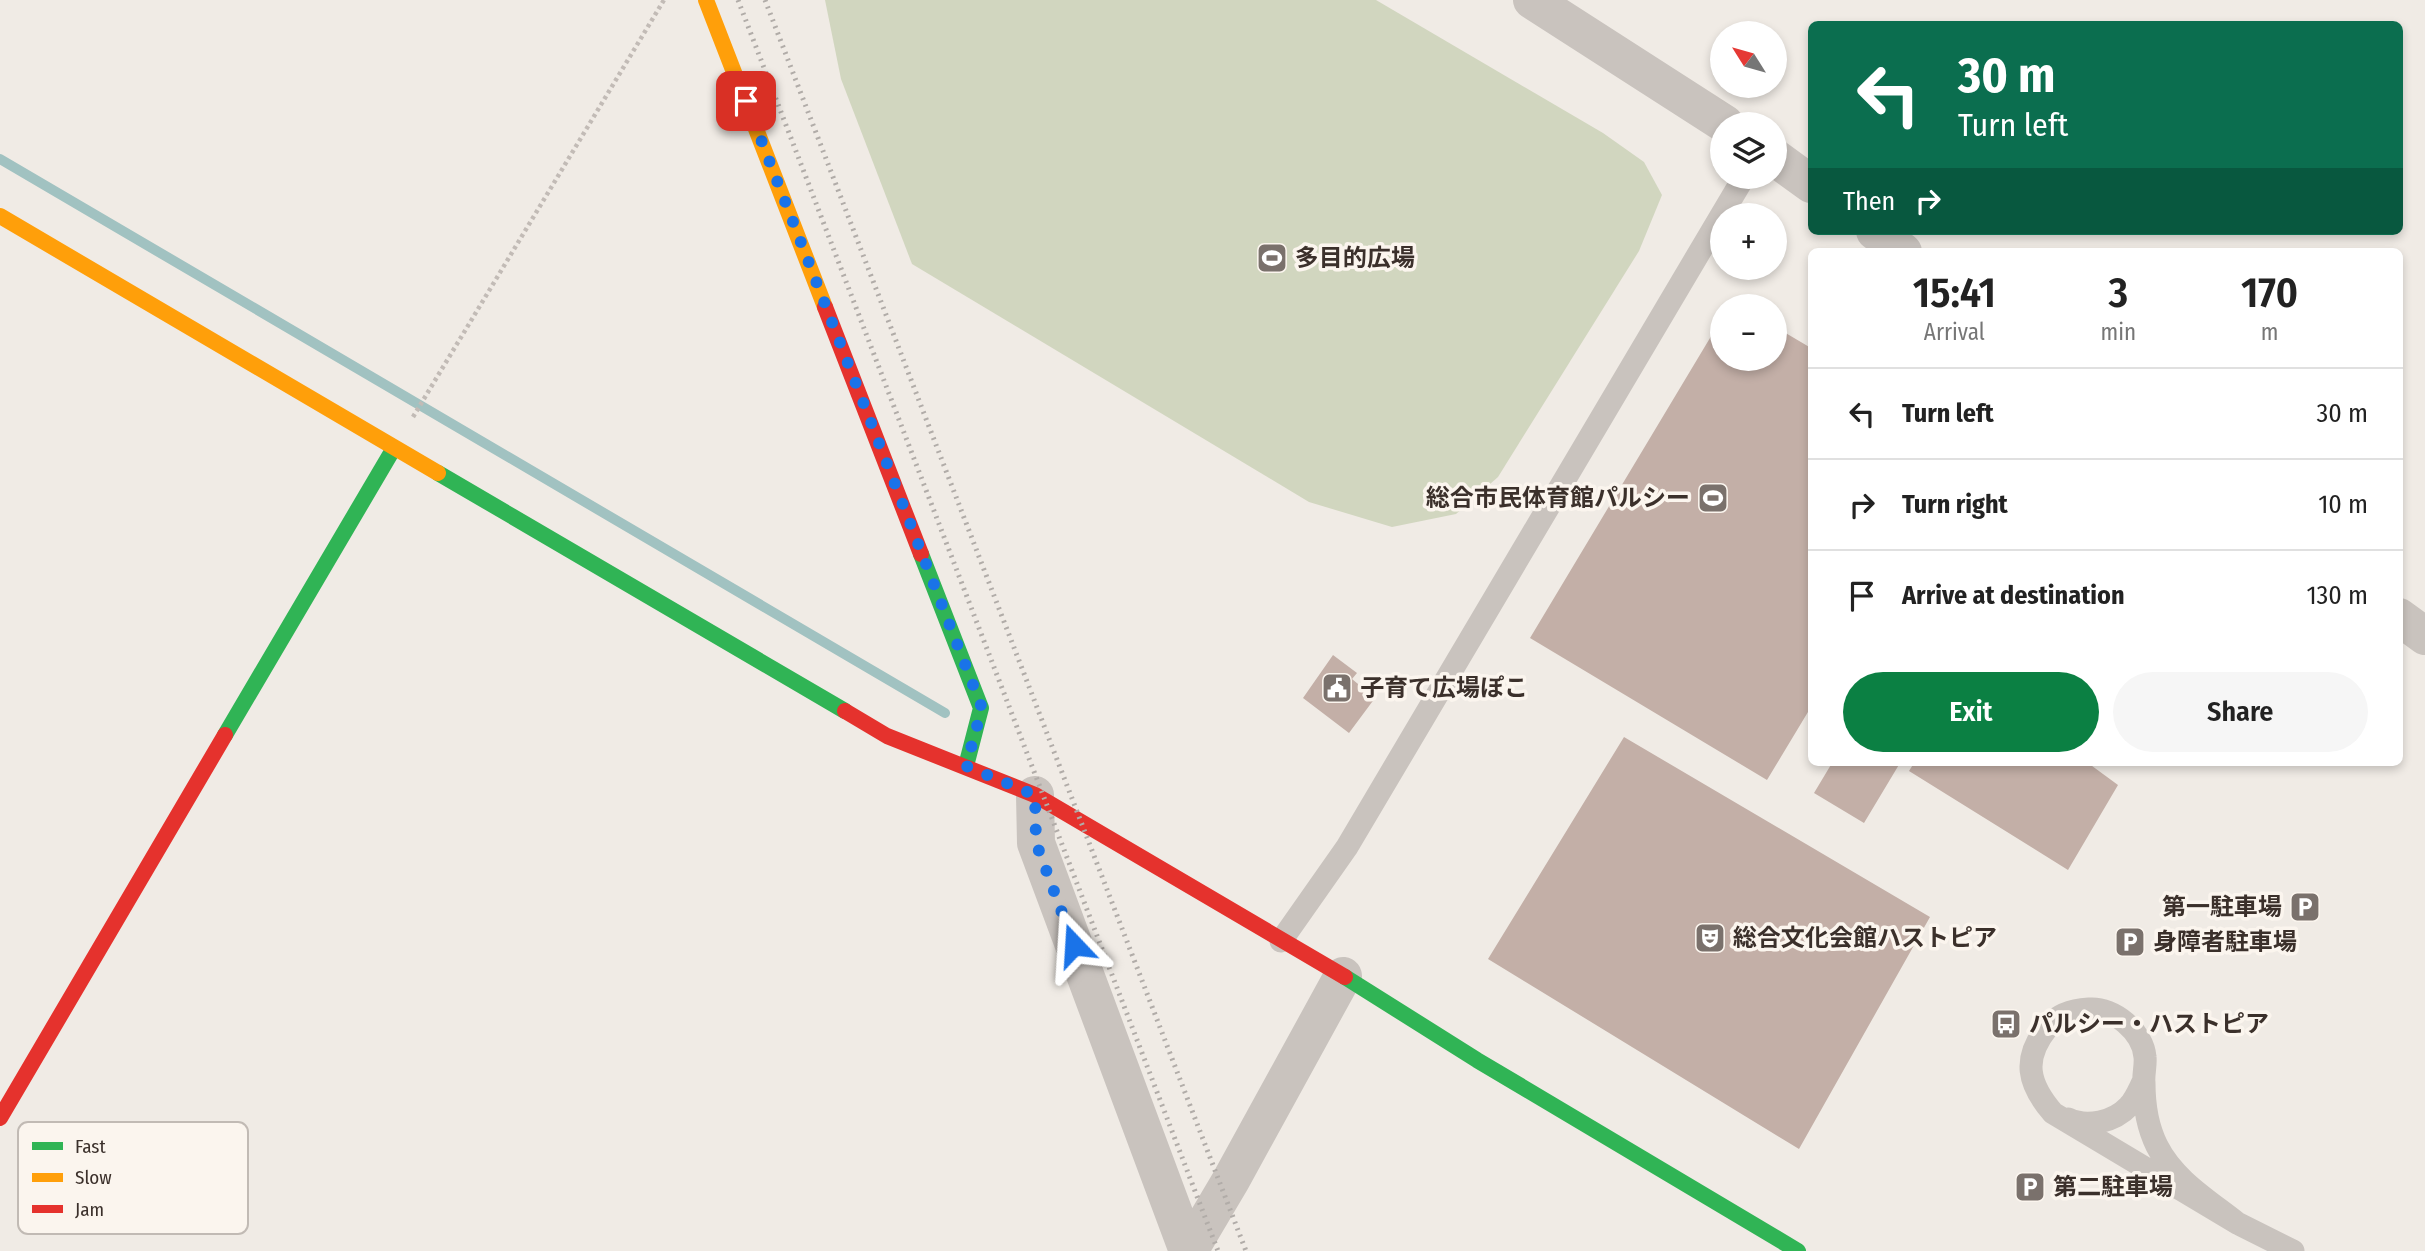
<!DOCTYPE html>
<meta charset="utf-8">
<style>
body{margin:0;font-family:"Fira Sans Condensed","Noto Sans JP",sans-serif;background:#f6f6f6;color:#222;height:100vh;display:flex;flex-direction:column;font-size:26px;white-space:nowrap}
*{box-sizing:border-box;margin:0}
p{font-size:23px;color:#767676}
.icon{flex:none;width:38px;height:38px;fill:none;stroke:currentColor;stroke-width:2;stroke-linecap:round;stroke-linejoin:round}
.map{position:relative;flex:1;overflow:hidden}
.side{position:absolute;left:1808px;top:248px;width:595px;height:518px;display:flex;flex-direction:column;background:#fff;border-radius:10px;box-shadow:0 4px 10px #0003}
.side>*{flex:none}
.top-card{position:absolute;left:1808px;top:21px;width:595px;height:214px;border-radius:10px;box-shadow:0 4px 10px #0003;background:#0b6e4f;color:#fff;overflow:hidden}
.needle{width:46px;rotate:307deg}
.fabs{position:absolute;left:1710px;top:21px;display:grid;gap:14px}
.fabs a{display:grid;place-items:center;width:77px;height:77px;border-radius:50%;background:#fff;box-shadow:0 4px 10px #0003;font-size:35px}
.pin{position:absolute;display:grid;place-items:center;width:60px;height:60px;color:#fff;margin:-30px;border-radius:14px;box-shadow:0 4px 10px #0006}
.me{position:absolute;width:77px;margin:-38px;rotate:340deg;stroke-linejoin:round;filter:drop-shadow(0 0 5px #0008)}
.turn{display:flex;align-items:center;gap:24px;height:147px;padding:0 35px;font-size:32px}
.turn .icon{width:91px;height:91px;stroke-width:2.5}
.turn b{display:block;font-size:49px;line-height:60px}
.then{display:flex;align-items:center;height:66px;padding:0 35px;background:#0003;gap:14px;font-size:26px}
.eta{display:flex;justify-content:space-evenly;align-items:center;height:119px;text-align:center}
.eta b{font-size:42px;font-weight:600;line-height:49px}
.cta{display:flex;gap:14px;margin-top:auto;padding:14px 35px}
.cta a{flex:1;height:80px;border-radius:42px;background:#0b8043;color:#fff;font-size:28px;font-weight:600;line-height:80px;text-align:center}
.cta a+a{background:#f6f6f6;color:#222}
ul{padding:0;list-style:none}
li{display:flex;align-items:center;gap:21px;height:91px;padding:0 35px;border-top:2px solid #e0e0e0}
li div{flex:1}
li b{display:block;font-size:26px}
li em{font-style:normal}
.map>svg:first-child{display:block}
.green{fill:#d1d6bf}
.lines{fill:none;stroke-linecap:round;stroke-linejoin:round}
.stream{stroke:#a1c2c1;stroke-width:10}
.building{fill:#c3afa7}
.path{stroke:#c2bbb6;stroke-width:4.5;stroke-dasharray:3.5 3.5;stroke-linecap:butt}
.lane{stroke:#c9c3be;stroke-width:23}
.street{stroke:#c9c3be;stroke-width:38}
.fast{stroke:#30b455;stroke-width:16}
.slow{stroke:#ff9f0a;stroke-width:16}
.jam{stroke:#e5322d;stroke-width:16}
.rail{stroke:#b1aca8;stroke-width:5;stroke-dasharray:2 5;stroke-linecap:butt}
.route{stroke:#1a73e8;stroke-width:12;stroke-dasharray:0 21.6}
.labels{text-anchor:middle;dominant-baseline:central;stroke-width:7;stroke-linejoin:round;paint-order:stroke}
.poi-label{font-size:24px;font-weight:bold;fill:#3b302b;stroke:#fbf5ee;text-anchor:start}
.key{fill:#fbf5ee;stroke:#c1bab4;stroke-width:2}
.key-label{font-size:19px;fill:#3b302b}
</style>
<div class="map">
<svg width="2425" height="1251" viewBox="0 0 2425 1251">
<rect width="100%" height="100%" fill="#f0ebe5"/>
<path class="green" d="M 825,0 L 1376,0 L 1603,133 L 1644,162 L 1662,195 L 1639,251 L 1498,477 L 1456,514 L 1392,527 L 1309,502 L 912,264 L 841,79 Z"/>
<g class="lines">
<path class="stream" d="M 0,159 L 945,713"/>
</g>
<path class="building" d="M 1722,318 L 1722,359 L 1774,359 L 1774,326 L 1811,348 L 1811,707 L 1767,780 L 1530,638 Z
M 1333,655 L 1357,673 L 1352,679 L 1375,698 L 1349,733 L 1303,698 Z
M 1624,737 L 1930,917 L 1799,1149 L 1488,959 Z
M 1832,763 L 1900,763 L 1864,823 L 1814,793 Z
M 1914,763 L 2088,763 L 2118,785 L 2068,870 L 1909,771 Z"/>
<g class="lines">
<path class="path" d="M 413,417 L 664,0"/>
<path class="lane" d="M 1281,941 L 1347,847 L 1744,177
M 2068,1119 C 2087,1128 2114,1122 2129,1106 C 2135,1100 2139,1090 2143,1082
M 2237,1223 C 2208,1200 2174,1180 2157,1146 C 2148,1128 2144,1104 2144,1083 C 2143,1075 2146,1065 2145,1057 C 2143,1032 2114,1007 2089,1009 C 2073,1010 2057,1014 2047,1028 C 2022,1059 2028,1084 2053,1113 L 2237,1223 L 2293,1251"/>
<path class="street" d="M 1532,0 L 1725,124
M 1774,157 L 1811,184
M 1875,231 L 1903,252
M 2399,617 L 2425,636
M 1035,795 L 1036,843 L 1188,1251
M 1189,1251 L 1231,1180 L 1343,976"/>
<path class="fast" d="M 438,473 L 845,711
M 921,554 L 981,708 L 966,766
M 225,735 L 394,448
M 1345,977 L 1477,1060 L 1798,1251"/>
<path class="slow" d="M 706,0 L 825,307
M 0,216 L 438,473"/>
<path class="jam" d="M 825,307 L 921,554
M 845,711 L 887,736 L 1035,795 L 1345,977
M 0,1118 L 225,735"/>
<path class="rail" d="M 738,0 L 1218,1251
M 765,0 L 1246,1251"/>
</g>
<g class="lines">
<path class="route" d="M 746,101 L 982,708 L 966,766 L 1035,795 L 1036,843 L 1074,945"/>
</g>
<defs>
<g id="stadium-square" transform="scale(1.575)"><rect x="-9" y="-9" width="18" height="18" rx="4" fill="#7a716c" stroke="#fbf5ee"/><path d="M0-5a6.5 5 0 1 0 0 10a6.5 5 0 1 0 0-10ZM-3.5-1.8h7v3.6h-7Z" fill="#fff"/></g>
<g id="civic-square" transform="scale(1.575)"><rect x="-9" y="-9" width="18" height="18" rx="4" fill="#7a716c" stroke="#fbf5ee"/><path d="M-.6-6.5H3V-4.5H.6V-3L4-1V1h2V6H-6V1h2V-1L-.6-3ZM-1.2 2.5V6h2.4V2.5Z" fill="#fff"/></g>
<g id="parking-square" transform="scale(1.575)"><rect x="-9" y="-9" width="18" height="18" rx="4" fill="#7a716c" stroke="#fbf5ee"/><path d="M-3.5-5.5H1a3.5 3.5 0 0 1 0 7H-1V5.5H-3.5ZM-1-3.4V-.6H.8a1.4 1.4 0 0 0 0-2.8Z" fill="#fff"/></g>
<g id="theatre-square" transform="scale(1.575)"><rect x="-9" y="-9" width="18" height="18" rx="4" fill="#7a716c" stroke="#fbf5ee"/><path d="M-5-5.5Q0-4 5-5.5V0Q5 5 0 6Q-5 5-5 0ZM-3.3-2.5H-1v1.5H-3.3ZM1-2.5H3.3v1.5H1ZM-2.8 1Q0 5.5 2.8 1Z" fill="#fff"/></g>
<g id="bus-square" transform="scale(1.575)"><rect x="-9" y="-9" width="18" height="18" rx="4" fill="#7a716c" stroke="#fbf5ee"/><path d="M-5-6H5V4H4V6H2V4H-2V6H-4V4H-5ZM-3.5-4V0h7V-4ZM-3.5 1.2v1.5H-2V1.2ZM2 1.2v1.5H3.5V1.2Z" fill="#fff"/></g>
</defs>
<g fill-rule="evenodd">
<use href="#stadium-square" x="1272" y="258"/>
<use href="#stadium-square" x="1713" y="498"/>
<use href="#civic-square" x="1337" y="688"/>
<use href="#parking-square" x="2305" y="907"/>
<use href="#theatre-square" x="1710" y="938"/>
<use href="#parking-square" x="2130" y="942"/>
<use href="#bus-square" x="2006" y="1024"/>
<use href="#parking-square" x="2030" y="1187"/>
</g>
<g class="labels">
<g class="poi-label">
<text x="1295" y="258">多目的広場</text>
<text x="1690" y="498" text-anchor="end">総合市民体育館パルシー</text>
<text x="1360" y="688">子育て広場ぽこ</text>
<text x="2282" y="907" text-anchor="end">第一駐車場</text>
<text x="1733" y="938">総合文化会館ハストピア</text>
<text x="2153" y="942">身障者駐車場</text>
<text x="2029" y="1024">パルシー・ハストピア</text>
<text x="2053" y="1187">第二駐車場</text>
</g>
</g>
<rect x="18" y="1122" width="230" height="112" rx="10" class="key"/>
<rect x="32" y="1142" width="31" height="8" fill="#30b455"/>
<rect x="32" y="1173" width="31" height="9" fill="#ff9f0a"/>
<rect x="32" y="1205" width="31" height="8" fill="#e5322d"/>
<g class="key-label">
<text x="75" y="1153">Fast</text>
<text x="75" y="1184">Slow</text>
<text x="75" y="1216">Jam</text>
</g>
</svg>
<div class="fabs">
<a><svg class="needle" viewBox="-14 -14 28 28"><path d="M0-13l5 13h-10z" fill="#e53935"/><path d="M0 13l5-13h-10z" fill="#767676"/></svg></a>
<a><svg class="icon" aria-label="layers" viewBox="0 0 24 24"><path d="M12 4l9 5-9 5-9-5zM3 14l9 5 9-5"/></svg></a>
<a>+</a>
<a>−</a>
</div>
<div class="pin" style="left:746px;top:101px;background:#d93025"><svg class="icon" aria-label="arrive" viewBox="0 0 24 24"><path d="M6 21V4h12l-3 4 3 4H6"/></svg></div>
<svg class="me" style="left:1074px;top:945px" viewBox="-20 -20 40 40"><path d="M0-17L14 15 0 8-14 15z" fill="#1a73e8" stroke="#fff" stroke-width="4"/></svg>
<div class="top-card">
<div class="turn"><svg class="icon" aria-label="left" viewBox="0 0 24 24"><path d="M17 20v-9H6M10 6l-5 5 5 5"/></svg><div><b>30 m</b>Turn left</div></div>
<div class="then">Then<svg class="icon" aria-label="right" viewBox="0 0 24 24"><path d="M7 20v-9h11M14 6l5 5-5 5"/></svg></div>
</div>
<section class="side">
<div class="eta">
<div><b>15:41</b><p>Arrival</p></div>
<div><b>3</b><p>min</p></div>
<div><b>170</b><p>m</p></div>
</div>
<ul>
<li><svg class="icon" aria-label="left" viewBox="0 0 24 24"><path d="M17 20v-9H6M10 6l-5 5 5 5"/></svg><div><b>Turn left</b></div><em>30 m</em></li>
<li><svg class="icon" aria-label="right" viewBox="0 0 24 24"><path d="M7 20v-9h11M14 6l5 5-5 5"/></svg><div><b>Turn right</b></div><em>10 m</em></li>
<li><svg class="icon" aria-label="arrive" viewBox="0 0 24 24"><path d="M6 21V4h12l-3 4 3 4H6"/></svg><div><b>Arrive at destination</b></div><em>130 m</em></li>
</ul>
<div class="cta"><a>Exit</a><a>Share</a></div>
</section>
</div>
